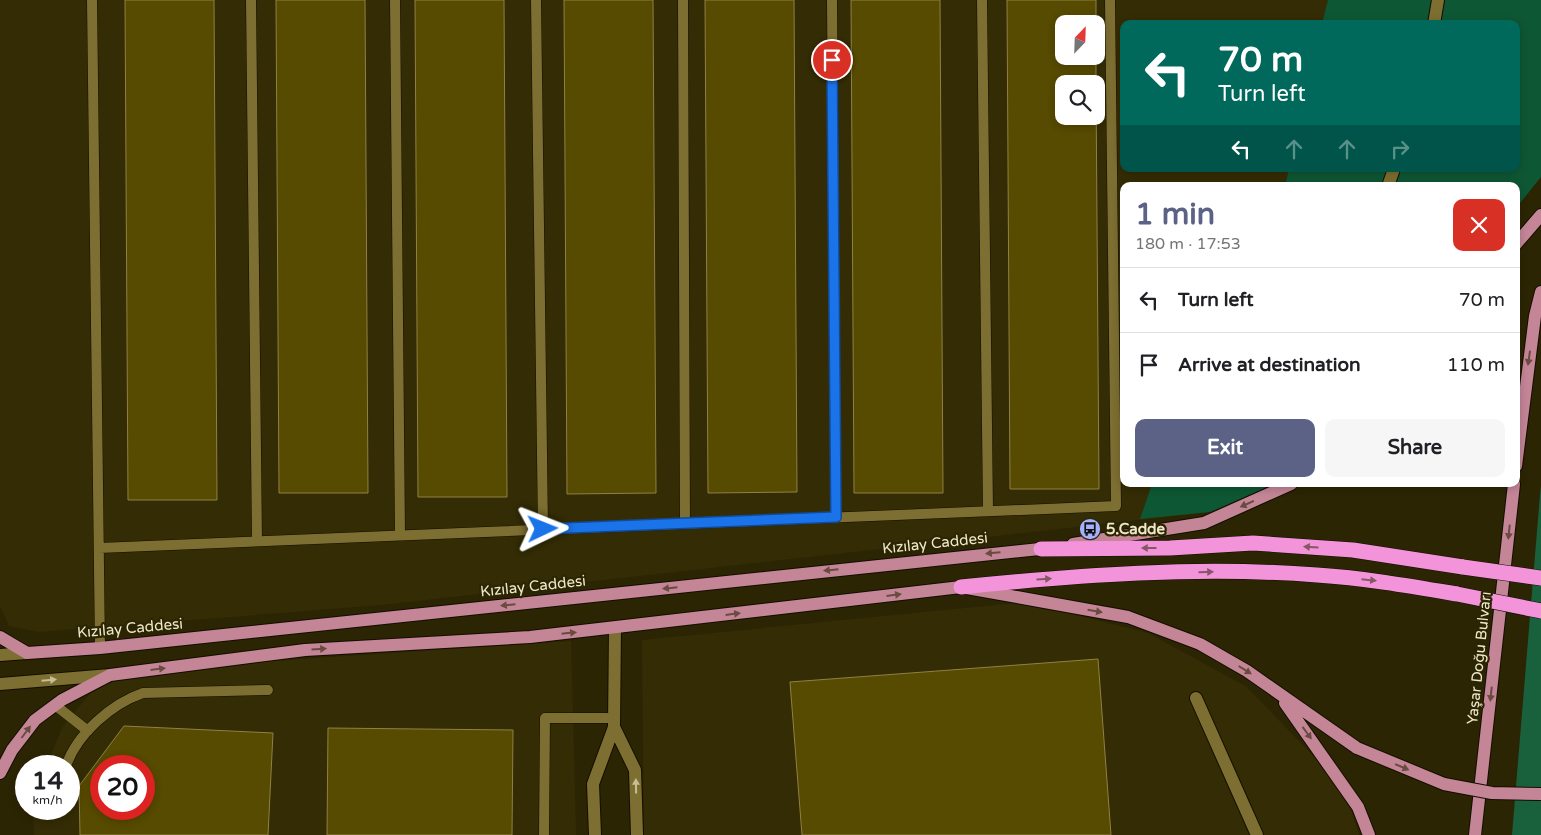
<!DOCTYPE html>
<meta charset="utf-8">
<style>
body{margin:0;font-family:"Varela Round",sans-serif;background:#f6f6f6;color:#202124;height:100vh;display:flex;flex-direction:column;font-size:19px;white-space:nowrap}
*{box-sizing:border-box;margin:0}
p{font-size:16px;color:#757577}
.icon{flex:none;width:28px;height:28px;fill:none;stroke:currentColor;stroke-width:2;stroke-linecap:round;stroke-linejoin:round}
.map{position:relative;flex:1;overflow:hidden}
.panel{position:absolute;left:1120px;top:182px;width:400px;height:305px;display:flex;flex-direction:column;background:#fff;border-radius:10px;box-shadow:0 2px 8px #0003}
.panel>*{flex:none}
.hud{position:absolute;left:1120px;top:20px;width:400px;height:152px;border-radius:10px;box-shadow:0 2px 8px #0003;background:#00695c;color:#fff;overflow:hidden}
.needle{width:32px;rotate:23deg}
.controls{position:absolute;left:1055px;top:15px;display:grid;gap:10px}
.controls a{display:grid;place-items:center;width:50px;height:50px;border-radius:10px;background:#fff;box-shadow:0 2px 8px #0003;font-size:25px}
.speed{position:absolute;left:15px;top:755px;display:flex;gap:10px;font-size:25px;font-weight:700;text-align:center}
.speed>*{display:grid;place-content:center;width:65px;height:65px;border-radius:50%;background:#fff;box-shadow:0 2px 8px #0003;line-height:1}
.speed small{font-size:12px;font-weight:400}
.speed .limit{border:8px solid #d22;background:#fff;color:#111}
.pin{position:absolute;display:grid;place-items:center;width:42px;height:42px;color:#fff;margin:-21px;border:2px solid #fff;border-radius:50%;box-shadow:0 1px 5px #0007}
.me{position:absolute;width:55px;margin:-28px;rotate:88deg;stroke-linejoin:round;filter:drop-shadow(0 0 4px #0008)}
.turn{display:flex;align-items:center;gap:18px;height:105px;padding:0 15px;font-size:22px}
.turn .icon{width:65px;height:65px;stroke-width:2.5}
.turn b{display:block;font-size:35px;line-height:42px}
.lanes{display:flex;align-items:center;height:48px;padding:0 15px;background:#0003;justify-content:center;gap:25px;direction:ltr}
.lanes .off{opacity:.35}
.round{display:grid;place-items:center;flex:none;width:52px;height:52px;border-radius:10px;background:#f6f6f6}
.summary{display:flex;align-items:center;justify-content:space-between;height:85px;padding:0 15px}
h1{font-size:30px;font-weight:700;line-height:38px;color:#5c6285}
.cta{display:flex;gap:10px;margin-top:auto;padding:10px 15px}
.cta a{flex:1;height:58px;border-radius:10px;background:#5c6285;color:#fff;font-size:20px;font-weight:700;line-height:58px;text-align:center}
.cta a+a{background:#f6f6f6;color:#202124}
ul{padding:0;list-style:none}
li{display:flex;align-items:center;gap:15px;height:65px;padding:0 15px;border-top:1px solid #e0e0e0}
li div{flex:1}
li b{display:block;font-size:19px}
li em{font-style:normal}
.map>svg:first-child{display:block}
.built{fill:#342c04;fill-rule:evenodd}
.green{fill:#0e5734}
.forest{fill:#19613c}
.building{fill:#574a01;stroke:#908144;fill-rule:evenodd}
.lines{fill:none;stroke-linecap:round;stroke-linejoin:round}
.lane-casing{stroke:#130e00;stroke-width:11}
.street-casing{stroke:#130e00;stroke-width:14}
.secondary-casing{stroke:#130e00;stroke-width:14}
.primary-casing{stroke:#130e00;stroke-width:14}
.highway-casing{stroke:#130e00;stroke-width:16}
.lane{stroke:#7d6f31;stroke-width:10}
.street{stroke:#7d6f31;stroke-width:12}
.secondary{stroke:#7d6f31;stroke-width:12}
.primary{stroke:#c48597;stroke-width:12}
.highway{stroke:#f394db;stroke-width:15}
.primary-bridge-casing{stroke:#130e00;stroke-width:14;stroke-linecap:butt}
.highway-bridge-casing{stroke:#130e00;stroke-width:16;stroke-linecap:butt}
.primary-bridge{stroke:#c48597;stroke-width:12}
.highway-bridge{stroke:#f394db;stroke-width:15}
.oneway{fill:#694b3f}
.oneway2{fill:#865765}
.oneway3{fill:#c8be94}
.route-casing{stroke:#114b97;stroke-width:12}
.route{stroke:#1a73e8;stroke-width:9}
.labels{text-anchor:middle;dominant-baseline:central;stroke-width:4.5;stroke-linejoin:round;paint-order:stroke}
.poi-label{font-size:15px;font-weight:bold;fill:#f0e9c9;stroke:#2c2504;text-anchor:start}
.street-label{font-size:15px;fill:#f0e9c9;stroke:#2c2504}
</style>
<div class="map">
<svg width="1541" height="835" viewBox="0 0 1541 835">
<rect width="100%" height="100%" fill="#2c2504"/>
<path class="built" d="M 0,0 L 1541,0 L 1541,177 L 1516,208 L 1516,186 L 1124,186 L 1124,484 L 1269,484 L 1263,489 L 1210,512 L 382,605 L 39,632 L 9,626 L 0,606 ZM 1064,24 L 1096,24 L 1096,56 L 1064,56 ZM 1124,24 L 1516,24 L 1516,169 L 1124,169 ZM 1064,84 L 1096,84 L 1096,116 L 1064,116 Z
M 1025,602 L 1148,633 L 1247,687 L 1344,788 L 1359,835 L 644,835 L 642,640 Z
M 571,641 L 576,835 L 34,835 L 33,809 L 69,809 L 69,766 L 46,766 L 63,726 L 108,672 ZM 101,766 L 144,766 L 144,809 L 101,809 Z"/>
<path class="green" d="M 1328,0 L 1541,0 L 1541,177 L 1516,208 L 1516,186 L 1285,186 L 1289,169 L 1516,169 L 1516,24 L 1322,24 Z
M 1152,484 L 1269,484 L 1263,489 L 1210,512 L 1140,519 Z"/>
<path class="forest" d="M 1541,486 L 1541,835 L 1512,835 L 1540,495 Z"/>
<path class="building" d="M 125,0 L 214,0 L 217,500 L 128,500 Z
M 276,0 L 365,0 L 368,493 L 279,493 Z
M 415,0 L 504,0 L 507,497 L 418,497 Z
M 564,0 L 653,0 L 656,493 L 567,494 Z
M 705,0 L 794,0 L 797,492 L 708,493 Z
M 851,0 L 940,0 L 943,493 L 854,493 Z
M 1007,0 L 1096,0 L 1096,24 L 1064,24 L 1064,56 L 1096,56 L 1096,84 L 1064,84 L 1064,116 L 1096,116 L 1096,86 L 1099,489 L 1010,489 Z
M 1098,659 L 1111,835 L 802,835 L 790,682 Z
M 124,726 L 273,733 L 268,835 L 80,835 L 79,786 ZM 101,766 L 144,766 L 144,809 L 101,809 Z
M 328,728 L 513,730 L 512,835 L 327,835 Z"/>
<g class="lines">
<g class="lane-casing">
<path id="lane" d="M 92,0 L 100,648
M 251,0 L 257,541
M 395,0 L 400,535
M 536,0 L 543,529
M 683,0 L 685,523
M 832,0 L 836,517
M 982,0 L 988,511
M 99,548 L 1116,506 L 1110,0
M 55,705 L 88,731
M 66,766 C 77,734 111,704 143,693 L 268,690
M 544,835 L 545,718 L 614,718"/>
</g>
<g class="street-casing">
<path id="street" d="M 1434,24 L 1438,0
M 1388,186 L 1394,169
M 1196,698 L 1257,835
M 614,727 L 635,770 L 637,835
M 595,835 L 593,784 L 614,727 L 615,628"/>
</g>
<g class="secondary-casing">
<path id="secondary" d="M 0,655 L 27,653
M 0,684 L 110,675"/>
</g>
<g class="primary-casing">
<path id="primary" d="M 1516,244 L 1541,215
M 1516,466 L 1535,316 L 1541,292
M 1073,544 L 1204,523 L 1291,484
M 0,637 L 27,653 L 100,648 L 1049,548
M 1285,703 L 1358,807 L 1369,835
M 0,773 L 12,750 L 35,720 L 62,700 L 110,675 L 305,650 L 530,637 L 961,587 L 1128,617 L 1200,644 L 1247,671 L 1357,748
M 1475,835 L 1514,484"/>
</g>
<g class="highway-casing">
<path id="highway" d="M 1041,549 L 1170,548 L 1253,543 L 1353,550 L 1463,567
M 961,587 C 1078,575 1199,566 1317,575 C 1364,578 1410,586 1457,594"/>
</g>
<use href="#lane" class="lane"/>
<use href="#street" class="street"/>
<use href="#secondary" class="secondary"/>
<use href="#primary" class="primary"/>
<use href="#highway" class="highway"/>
<g class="primary-bridge-casing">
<path id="primary-bridge" d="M 1357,748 L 1444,784 L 1492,793 L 1541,794"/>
</g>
<g class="highway-bridge-casing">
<path id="highway-bridge" d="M 1463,567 L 1541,578
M 1457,594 L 1541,611"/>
</g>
<use href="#primary-bridge" class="primary-bridge"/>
<use href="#highway-bridge" class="highway-bridge"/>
</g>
<defs><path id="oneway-solid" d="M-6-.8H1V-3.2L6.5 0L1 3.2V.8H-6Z" transform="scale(1.25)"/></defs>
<g class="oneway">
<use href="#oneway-solid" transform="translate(1529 358) rotate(98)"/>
<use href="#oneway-solid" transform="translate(1247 504) rotate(156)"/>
<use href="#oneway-solid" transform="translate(1509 532) rotate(96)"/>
<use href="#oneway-solid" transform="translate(993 553) rotate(175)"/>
<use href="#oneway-solid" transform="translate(831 570) rotate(174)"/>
<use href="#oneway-solid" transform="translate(670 588) rotate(174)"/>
<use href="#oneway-solid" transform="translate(894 595) rotate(-7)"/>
<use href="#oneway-solid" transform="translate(508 605) rotate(174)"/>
<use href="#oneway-solid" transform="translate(1095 611) rotate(10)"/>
<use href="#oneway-solid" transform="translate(733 614) rotate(-7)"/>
<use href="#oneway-solid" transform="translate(569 633) rotate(-6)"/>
<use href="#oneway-solid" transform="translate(319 649) rotate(-3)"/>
<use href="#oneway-solid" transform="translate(158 669) rotate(-7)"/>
<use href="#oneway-solid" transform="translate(1245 670) rotate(32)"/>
<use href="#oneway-solid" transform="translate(1491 694) rotate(96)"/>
<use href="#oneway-solid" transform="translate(26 732) rotate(-53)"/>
<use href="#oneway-solid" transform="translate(1307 733) rotate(54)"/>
<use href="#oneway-solid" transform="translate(1402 767) rotate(23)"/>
</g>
<g class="oneway2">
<use href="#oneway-solid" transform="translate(1311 547) rotate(-176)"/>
<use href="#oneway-solid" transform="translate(1149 548) rotate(180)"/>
<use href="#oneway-solid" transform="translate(1206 572) rotate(-2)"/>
<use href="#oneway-solid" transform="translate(1044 579) rotate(-3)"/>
<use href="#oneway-solid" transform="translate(1369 580) rotate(6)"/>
</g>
<g class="oneway3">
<use href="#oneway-solid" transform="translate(49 680) rotate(-5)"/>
<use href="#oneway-solid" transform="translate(636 786) rotate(-91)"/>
</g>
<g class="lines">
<g class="route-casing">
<path id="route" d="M 543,529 L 836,517 L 832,60"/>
</g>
<use href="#route" class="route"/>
</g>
<defs>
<g id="bus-disc" transform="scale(1.125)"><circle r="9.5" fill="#a5b1fc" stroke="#2c2504"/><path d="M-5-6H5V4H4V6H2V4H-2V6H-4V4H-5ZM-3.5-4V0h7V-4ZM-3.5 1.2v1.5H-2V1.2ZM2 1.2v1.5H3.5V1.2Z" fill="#111"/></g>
</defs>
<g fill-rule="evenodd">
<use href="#bus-disc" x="1090" y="529"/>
</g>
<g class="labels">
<g class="poi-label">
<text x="1106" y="529">5.Cadde</text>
</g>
<g class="street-label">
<text transform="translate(935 543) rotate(-6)">Kızılay Caddesi</text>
<text transform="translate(533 586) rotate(-6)">Kızılay Caddesi</text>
<text transform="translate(130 628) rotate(-5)">Kızılay Caddesi</text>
<text transform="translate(1479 658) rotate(-84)">Yaşar Doğu Bulvarı</text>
</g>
</g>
</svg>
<div class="controls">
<a><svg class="needle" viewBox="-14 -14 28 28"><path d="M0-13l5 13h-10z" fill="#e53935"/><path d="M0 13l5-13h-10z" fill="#757577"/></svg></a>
<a><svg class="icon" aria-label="search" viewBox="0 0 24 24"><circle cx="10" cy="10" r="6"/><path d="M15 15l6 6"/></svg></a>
</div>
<div class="speed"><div>14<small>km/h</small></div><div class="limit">20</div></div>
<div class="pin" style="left:832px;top:60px;background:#d93025"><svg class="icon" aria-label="arrive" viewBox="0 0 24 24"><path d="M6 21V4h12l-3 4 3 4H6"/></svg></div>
<svg class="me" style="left:543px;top:529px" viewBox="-20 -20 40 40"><path d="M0-17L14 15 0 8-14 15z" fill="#1a73e8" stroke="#fff" stroke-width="4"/></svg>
<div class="hud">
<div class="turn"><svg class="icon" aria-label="left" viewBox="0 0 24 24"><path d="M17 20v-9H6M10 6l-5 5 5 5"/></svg><div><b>70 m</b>Turn left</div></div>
<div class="lanes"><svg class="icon" aria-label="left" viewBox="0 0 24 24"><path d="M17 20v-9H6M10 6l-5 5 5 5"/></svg><svg class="icon off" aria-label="ahead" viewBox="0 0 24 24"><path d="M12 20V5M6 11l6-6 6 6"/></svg><svg class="icon off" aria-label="ahead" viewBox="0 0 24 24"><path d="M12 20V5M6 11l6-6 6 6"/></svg><svg class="icon off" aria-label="right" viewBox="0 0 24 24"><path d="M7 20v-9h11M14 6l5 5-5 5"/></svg></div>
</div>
<section class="panel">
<div class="summary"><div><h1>1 min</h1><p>180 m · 17:53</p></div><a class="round" style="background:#d93025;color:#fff"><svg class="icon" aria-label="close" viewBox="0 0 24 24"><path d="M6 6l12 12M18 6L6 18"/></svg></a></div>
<ul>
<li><svg class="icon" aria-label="left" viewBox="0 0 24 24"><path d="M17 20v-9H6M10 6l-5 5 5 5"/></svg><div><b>Turn left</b></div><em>70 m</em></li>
<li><svg class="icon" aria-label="arrive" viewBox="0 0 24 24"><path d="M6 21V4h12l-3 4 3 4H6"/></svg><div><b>Arrive at destination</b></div><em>110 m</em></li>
</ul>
<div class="cta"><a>Exit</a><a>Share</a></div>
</section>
</div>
